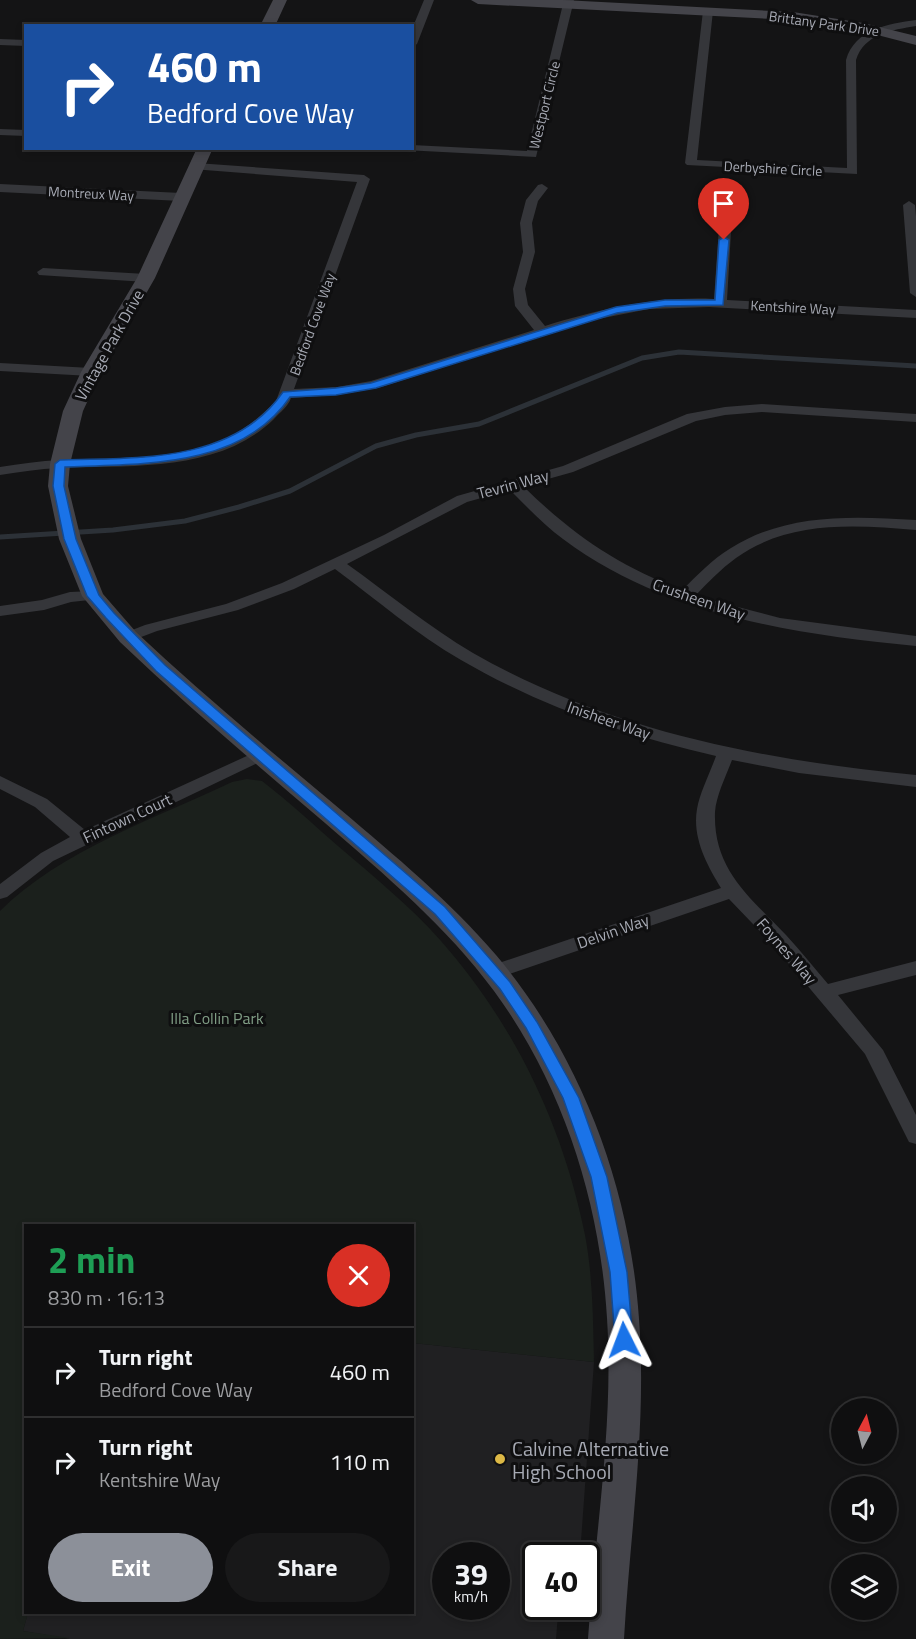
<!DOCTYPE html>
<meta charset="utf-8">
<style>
body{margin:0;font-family:"Titillium Web",sans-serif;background:#181819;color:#f1f3f6;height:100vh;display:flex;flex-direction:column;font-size:22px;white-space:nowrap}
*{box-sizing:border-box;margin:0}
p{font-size:20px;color:#9b9c9f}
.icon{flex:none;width:33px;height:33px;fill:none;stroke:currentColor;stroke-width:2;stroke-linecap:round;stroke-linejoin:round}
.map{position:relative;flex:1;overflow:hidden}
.sheet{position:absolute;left:24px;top:1224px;width:390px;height:390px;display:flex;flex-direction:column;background:#0f0f10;border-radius:0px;box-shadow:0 3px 9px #0003,0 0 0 2px #2f2f30}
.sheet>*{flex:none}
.banner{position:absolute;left:24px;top:24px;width:390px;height:126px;border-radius:0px;box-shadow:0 3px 9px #0003,0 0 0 2px #2f2f30;background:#1a4fa0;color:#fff;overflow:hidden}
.needle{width:39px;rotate:7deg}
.tools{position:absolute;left:831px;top:1398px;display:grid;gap:12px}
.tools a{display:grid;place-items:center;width:66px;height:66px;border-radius:50%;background:#0f0f10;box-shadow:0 3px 9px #0003,0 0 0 2px #2f2f30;font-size:30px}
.speed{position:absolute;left:432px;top:1542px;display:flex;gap:12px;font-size:30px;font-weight:700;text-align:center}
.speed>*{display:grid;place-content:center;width:78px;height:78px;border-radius:50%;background:#0f0f10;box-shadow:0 3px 9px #0003,0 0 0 2px #2f2f30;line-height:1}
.speed small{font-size:15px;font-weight:400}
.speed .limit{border:3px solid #111;border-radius:9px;background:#fff;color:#111}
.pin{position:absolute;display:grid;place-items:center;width:51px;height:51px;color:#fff;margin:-62px -26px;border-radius:50% 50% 50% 0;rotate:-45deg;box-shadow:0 0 6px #0007}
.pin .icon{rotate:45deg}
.me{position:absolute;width:66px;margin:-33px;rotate:357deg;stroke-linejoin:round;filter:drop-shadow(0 0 4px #0008)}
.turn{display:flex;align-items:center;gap:21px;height:126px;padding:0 24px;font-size:27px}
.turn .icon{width:78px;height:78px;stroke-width:2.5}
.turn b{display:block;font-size:42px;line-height:51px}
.round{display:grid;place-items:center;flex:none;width:63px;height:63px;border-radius:32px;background:#181819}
.summary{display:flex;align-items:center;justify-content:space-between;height:102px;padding:0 24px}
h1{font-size:36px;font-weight:700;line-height:45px;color:#1e9e55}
.button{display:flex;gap:12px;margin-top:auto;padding:12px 24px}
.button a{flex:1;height:69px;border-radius:36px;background:#8c9099;color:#fff;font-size:24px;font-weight:700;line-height:69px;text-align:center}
.button a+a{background:#181819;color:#f1f3f6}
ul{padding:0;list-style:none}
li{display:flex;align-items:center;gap:18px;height:90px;padding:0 24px;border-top:2px solid #2f2f30}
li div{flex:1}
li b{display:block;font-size:22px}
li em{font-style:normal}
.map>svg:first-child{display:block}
.built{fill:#202022;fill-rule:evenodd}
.green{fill:#1b201c}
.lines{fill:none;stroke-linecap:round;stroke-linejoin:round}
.stream{stroke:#2c3137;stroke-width:5}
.street{fill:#35363a;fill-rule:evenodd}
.secondary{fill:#44444a;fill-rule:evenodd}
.route{fill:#1a73e8;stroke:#114b97;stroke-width:1.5}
.poi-dot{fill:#dcb846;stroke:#0f0f10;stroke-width:2}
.labels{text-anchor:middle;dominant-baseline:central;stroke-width:6;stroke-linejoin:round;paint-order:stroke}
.far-street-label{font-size:14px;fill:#a7aab4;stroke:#0f0f10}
.street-label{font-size:16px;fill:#a7aab4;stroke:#0f0f10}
.park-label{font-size:16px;fill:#809d85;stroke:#0f0f10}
.near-poi-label{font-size:20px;fill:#a7aab4;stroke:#0f0f10;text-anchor:start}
</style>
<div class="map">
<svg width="916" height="1639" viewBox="0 0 916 1639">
<rect width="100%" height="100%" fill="#141415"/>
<path class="built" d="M 413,1343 L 594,1362 L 580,1555 L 536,1556 L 536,1606 L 563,1607 L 558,1614 L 556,1639 L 70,1639 L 23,1631 L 28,1612 L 412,1612 ZM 446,1556 L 496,1556 L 496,1606 L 446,1606 Z"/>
<path class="green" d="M 247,779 L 262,781 C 288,801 313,824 338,846 C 373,876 410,906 441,941 C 515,1025 563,1126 585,1235 C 593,1277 593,1320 594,1362 L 413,1343 L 412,1226 L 26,1226 L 26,1612 L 28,1613 L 23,1631 L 70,1638 L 0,1639 L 0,911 C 60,851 156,818 232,782 Z"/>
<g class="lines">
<path class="stream" d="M 0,537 L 113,530 L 185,521 L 239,507 L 290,491 L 376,446 L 416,435 L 479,424 L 642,358 L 679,352 L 916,366"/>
<path class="street" d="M 424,0 L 434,0 L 417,44 L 412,47 L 412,29 Z
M 564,0 L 574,0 L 536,157 L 404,150 L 403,148 L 412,148 L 412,145 L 527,151 Z
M 708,8 L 713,11 L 697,160 L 847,168 L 846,60 C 855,29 888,24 916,20 L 916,26 C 892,30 864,34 856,60 L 857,174 L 687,165 L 685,163 L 703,11 Z
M 0,39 L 26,40 L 26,46 L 0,45 Z
M 0,129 L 26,130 L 26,136 L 0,135 Z
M 196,163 L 364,175 L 370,179 L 294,389 L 337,387 L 371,381 L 534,330 L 515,306 L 513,289 L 523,252 L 520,223 L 526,200 L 538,185 L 542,184 L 548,188 L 538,201 L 532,223 L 535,252 L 525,289 L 528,305 L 545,326 C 600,309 656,296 714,299 L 721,198 L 727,194 L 733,198 L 727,300 L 916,310 L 916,318 L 709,307 L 649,309 L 588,321 L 378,388 L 337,395 L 291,398 C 288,407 280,412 274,419 C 219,473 130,465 59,468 C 39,469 20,472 0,475 L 0,467 C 20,464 40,461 60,460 C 115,457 182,463 232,436 C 249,426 262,415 276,401 L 357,182 L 192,169 L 192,165 Z
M 0,184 L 181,193 L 187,197 L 181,201 L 0,192 Z
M 909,201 L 915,205 L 916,216 L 916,297 L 910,293 L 903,205 Z
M 43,268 L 146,274 L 152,278 L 146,282 L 39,275 L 37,272 Z
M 0,363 L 91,368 L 98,372 L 91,376 L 0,371 Z
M 762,404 L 916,414 L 916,422 L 762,412 L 725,415 L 696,421 L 573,472 L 523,486 C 573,535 617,565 682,590 C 697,576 712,559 731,548 C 787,513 852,516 916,520 L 916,530 C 854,525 789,520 736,558 C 721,569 708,582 695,596 L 780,618 L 916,636 L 916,646 C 793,634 665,615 563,539 C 544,525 527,507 510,490 L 467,502 L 347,564 C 389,594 429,627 473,653 C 609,731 762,760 916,775 L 916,787 L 799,773 L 732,760 C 726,776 716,796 715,812 C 713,870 750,897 786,935 C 801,951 814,968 828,984 L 916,961 L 916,975 L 838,995 L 883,1050 L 916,1115 L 916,1144 L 909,1142 L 865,1054 L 774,946 L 729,899 L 501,977 L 494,979 L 487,977 L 484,972 L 487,967 L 721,888 C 707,865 692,838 697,809 C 700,792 710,773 716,756 C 627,736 540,706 461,660 C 416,634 377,600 335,569 L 294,589 L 238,610 L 157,631 L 128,642 L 120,637 L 122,634 L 145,625 L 226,604 L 282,583 L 384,535 L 457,496 L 563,466 L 687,414 L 725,407 Z
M 93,591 L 99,593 L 101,596 L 99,599 L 71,602 L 44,610 L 0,616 L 0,606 L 42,600 L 70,592 Z
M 260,750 L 266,751 L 269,755 L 266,759 L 53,861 L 7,897 L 0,899 L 0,884 L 41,853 L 70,837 L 35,807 L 0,789 L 0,776 L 47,799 L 85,830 Z"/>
<path class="secondary" d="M 273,0 L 287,0 L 275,26 L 260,26 Z
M 471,0 L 563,0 L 793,12 L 863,23 L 916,36 L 916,45 L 862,31 L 793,20 L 478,4 Z
M 197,148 L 213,148 L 155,278 L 101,372 L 83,411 L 70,464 L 68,486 L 81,539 L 103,594 L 136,632 C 202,694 272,752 341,810 C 395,856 450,901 496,955 C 581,1056 630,1187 639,1319 C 647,1426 630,1533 624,1639 L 588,1639 C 595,1533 614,1425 607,1318 C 600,1202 563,1085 494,991 C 447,927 385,875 325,823 C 256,764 186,705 120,642 L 82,596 L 59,539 L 48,486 L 50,464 L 63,411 L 81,372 L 137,278 Z"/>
</g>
<path class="route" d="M 724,237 L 729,240 L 723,305 L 665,306 L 617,313 L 376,388 L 336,395 L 290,397 C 242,468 142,464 65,467 L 64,486 L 76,539 L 99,595 L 114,613 L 165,665 L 445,907 L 510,982 L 537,1022 L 579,1098 L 607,1177 L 627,1272 L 633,1340 L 630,1345 L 624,1348 L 618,1345 L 615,1340 L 610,1272 L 591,1177 L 563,1098 L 526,1028 L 500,989 L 435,914 L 156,671 L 106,618 L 87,596 L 64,539 L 53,486 L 55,464 L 60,460 C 138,458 234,463 283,392 L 336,388 L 371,383 L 616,307 L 665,300 L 715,300 L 719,240 Z"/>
<circle class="poi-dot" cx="500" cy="1459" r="6"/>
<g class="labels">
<g class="far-street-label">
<text transform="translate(824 23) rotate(8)">Brittany Park Drive</text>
<text transform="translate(544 105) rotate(-76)">Westport Circle</text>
<text transform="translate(773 168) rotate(3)">Derbyshire Circle</text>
<text transform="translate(91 193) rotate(3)">Montreux Way</text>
<text transform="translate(793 307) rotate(3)">Kentshire Way</text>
<text transform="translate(312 324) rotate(-70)">Bedford Cove Way</text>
</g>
<g class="street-label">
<text transform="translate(109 345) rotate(-61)">Vintage Park Drive</text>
<text transform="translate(513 484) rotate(-15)">Tevrin Way</text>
<text transform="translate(699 599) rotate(19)">Crusheen Way</text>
<text transform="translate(609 720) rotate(19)">Inisheer Way</text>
<text transform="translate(127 818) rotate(-25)">Fintown Court</text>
<text transform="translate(613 931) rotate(-19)">Delvin Way</text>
<text transform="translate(787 951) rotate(49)">Foynes Way</text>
</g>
<g class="park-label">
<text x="217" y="1018">Illa Collin Park</text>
</g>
<g class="near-poi-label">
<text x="512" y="1448">Calvine Alternative<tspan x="512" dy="23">High School</tspan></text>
</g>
</g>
</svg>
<div class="tools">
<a><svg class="needle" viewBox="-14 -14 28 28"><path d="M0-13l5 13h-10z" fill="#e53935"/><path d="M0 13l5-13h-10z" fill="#9b9c9f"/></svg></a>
<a><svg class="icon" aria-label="sound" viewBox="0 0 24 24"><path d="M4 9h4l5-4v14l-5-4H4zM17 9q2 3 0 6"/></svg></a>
<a><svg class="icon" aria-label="layers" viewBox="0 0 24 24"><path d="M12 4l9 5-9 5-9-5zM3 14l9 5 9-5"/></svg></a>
</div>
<div class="speed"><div>39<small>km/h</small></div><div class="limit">40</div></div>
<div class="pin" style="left:724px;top:240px;background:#d93025"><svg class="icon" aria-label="arrive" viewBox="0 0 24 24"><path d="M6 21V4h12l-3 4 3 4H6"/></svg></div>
<svg class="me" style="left:624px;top:1340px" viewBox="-20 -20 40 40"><path d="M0-17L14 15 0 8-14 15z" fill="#1a73e8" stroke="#fff" stroke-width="4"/></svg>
<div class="banner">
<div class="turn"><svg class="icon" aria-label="right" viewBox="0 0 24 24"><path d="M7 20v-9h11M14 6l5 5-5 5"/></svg><div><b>460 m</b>Bedford Cove Way</div></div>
</div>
<section class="sheet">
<div class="summary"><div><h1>2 min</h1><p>830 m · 16:13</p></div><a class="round" style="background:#d93025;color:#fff"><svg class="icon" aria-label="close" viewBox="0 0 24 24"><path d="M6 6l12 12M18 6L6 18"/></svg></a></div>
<ul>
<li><svg class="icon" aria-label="right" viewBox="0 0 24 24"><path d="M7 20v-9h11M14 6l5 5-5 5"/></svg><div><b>Turn right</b><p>Bedford Cove Way</p></div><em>460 m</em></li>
<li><svg class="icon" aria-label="right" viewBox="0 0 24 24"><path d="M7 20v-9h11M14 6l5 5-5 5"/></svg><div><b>Turn right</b><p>Kentshire Way</p></div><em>110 m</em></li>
</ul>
<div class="button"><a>Exit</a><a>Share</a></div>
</section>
</div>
